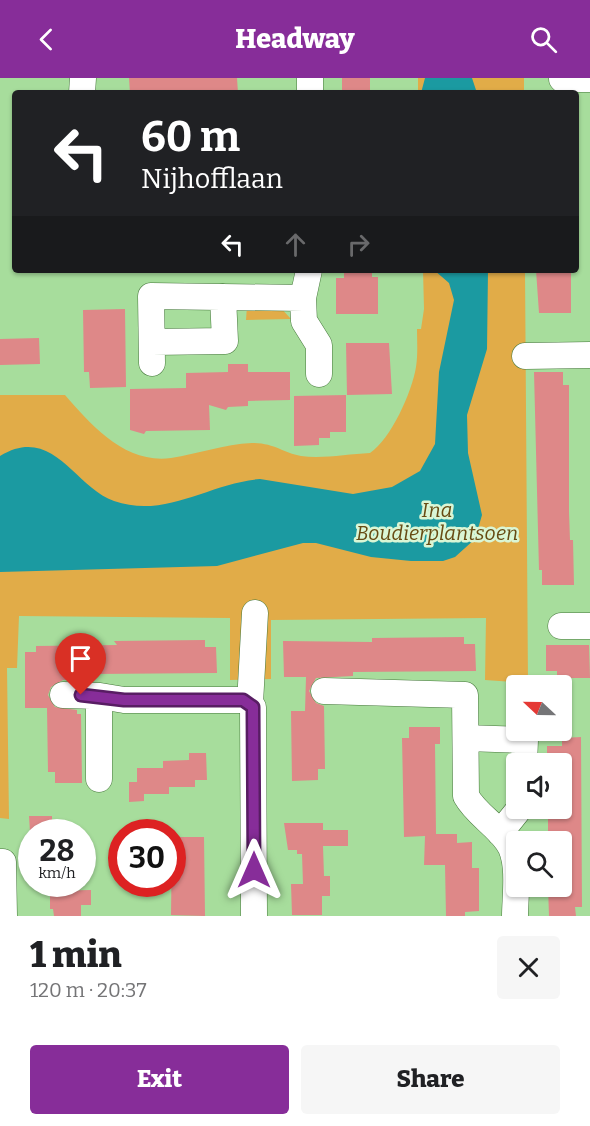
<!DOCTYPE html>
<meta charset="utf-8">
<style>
body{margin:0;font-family:Bitter,serif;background:#f6f6f6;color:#202124;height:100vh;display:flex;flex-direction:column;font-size:22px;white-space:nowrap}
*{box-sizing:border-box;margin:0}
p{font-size:20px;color:#757577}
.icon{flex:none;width:33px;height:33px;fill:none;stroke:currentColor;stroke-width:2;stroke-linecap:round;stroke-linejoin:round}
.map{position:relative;height:838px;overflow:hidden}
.sheet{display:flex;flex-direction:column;background:#fff;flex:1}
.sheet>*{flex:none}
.guide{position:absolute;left:12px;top:12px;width:567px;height:183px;border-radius:6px;box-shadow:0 2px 4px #0004;background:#202124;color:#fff;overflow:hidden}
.needle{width:39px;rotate:292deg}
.fabs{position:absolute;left:506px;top:597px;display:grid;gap:12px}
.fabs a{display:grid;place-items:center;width:66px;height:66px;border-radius:6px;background:#fff;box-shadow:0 2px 4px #0004;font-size:30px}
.speed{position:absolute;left:18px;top:741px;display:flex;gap:12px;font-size:30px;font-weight:700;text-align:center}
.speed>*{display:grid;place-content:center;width:78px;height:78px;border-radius:50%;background:#fff;box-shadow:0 2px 4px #0004;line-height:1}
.speed small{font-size:15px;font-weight:400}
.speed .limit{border:9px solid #d22;background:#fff;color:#111}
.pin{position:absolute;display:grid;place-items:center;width:51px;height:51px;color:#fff;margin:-62px -26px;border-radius:50% 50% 50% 0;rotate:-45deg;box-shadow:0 0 6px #0007}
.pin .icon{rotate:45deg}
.me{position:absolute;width:66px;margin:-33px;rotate:0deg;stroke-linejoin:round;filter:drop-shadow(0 0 4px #0008)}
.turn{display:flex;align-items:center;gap:21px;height:126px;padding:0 30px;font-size:27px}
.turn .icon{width:78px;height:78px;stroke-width:2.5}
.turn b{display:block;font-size:42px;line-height:51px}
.lanes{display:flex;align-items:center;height:57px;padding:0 30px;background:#0003;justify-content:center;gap:30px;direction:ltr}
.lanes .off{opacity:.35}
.round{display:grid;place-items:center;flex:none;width:63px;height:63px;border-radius:6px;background:#f6f6f6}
.headline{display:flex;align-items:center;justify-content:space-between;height:102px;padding:0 30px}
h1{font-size:36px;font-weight:800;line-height:45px}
.button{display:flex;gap:12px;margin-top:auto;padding:12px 30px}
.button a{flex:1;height:69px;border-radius:6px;background:#872d99;color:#fff;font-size:24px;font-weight:800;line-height:69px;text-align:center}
.button a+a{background:#f6f6f6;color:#202124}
header{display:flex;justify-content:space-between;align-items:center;height:78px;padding:0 30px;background:#872d99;color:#fff;font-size:27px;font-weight:800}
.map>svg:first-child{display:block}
.green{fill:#e1ac48}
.water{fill:#1b9aa1}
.building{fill:#de8888}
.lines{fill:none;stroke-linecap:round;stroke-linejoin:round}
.minor-casing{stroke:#45773b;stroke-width:27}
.minor{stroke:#fff;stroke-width:26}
.route-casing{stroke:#581d63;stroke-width:15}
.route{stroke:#872d99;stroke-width:10}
.labels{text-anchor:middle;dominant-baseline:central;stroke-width:5;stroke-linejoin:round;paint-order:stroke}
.park-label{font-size:20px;font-style:italic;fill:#674b13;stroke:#daf6d5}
</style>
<header><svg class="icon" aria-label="back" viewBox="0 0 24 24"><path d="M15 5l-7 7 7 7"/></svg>Headway<svg class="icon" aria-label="search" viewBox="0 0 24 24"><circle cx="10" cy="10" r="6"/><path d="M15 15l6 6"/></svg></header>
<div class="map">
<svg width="590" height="838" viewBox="0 0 590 838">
<rect width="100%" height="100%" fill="#a7dd9c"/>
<path class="green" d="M 418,0 L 524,0 L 524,15 L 418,15 Z
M 423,192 L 525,192 L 528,605 L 485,602 L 486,540 L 271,542 L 271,601 L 230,602 L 230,540 L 19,538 L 17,590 L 7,590 L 9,741 L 0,740 L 0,317 L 65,317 C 92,348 125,386 171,380 C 198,376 224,366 252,365 C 275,365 283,375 301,378 C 322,381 348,376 370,375 C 391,361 412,314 416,289 C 418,276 417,264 417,251 L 421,251 L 424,231 Z
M 247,228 L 279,228 L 291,241 L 246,242 Z"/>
<path class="water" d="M 425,0 L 472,0 L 477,15 L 421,15 Z
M 434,192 L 488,192 L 487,271 L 467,337 L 468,375 L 482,437 L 475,461 L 455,479 L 443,483 L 411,483 L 371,479 L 316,465 L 303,465 L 217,488 L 0,494 L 0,378 C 53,346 74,409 114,423 C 166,441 209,405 260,401 L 353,416 L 392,409 L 420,393 L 435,366 L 439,294 L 454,222 L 449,205 Z"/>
<path class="building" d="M 129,0 L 237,0 L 238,15 L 130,15 Z
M 342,0 L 370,0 L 370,15 L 342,15 Z
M 344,192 L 372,192 L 372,199 L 378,199 L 378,236 L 336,236 L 336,200 L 344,200 Z
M 536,192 L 571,192 L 571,235 L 539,235 Z
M 125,231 L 126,309 L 90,310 L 89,294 L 84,294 L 83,232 Z
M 39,260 L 40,286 L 0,287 L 0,261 Z
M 346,265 L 389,265 L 392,316 L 347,317 Z
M 228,286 L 248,286 L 248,294 L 290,294 L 290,322 L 248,323 L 248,328 L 228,329 L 226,332 L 209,327 L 210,352 L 146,353 L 144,356 L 130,352 L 130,311 L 186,310 L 186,295 L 228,294 Z
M 534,294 L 563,294 L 563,307 L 569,307 L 569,434 L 570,462 L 573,462 L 574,507 L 542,507 L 542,492 L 539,492 Z
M 346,317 L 346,354 L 330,354 L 330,360 L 319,360 L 319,367 L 294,368 L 294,318 Z
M 464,559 L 464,566 L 475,566 L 476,593 L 353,594 L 353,598 L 316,600 L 309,613 L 316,625 L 324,628 L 325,691 L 318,691 L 318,702 L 292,703 L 291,633 L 305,633 L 306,599 L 284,599 L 283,563 L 372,564 L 372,560 Z
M 205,562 L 205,569 L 216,569 L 217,595 L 94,596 L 94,601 L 63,602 L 51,609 L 48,617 L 55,629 L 77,632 L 77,636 L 81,636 L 82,705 L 55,705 L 55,694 L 48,694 L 47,630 L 25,630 L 25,574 L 36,574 L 36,568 L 117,567 L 114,563 Z
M 546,567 L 589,567 L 590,600 L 557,600 L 557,593 L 546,593 Z
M 409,649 L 440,649 L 440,666 L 435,666 L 436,756 L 457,756 L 457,765 L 472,764 L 472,790 L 479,790 L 479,833 L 465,834 L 465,838 L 446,838 L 445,787 L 424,787 L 425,758 L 404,759 L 402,660 L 409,660 Z
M 581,659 L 582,829 L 575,829 L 576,838 L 549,838 L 548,808 L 561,808 L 561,763 L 548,763 L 548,730 L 561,730 L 561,686 L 547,686 L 547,668 L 562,668 L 562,660 Z
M 189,675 L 206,675 L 207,702 L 195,702 L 195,709 L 169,709 L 169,716 L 144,716 L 144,723 L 129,724 L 129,704 L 137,704 L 137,690 L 163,690 L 163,683 L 189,682 Z
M 29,738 L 52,738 L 52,754 L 30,754 Z
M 284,745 L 323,745 L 323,752 L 348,752 L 348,768 L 323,768 L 324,798 L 330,798 L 330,818 L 322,818 L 322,837 L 292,837 L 291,806 L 303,806 L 302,776 L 297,776 L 297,772 L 288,772 Z
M 172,759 L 204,759 L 205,838 L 171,837 Z
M 91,812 L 91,827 L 81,827 L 81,838 L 54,838 L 53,831 L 50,831 L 50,813 Z"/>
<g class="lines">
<g class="minor-casing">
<path id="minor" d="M 310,0 L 310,15
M 562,1 L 590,1
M 82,15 L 83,0
M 309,192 L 303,220 L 304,243 L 319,267 L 319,296
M 152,264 L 225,263 L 223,219
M 525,278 L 590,277
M 152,285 L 151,218 L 303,220
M 561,548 L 590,548
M 324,613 L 465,617 L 466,718 C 476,736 495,746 507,763 C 521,781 515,817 515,838
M 63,617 L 100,618 L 124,622 L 243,622 L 250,625
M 99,618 L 99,701
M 466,660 L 525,662 L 524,686
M 500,755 L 520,730
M 0,784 L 3,784 L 4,838
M 254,838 L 253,629 L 250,625 L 255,535"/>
</g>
<use href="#minor" class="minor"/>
</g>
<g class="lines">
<g class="route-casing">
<path id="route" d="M 81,617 L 124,622 L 243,622 L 253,629 L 254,792"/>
</g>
<use href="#route" class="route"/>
</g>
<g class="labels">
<g class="park-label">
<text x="437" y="432">Ina<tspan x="437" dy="23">Boudierplantsoen</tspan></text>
</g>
</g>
</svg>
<div class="fabs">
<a><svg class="needle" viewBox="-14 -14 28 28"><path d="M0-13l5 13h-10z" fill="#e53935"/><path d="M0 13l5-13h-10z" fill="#757577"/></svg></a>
<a><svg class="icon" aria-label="sound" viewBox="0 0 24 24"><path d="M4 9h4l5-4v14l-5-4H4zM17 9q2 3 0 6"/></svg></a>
<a><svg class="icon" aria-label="search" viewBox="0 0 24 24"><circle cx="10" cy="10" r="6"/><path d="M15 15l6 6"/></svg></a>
</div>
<div class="speed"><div>28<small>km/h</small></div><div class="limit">30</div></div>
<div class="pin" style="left:81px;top:617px;background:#d93025"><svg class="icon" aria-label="arrive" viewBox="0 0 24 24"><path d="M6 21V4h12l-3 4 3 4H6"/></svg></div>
<svg class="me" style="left:254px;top:792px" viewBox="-20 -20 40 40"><path d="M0-17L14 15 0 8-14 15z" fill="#872d99" stroke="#fff" stroke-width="4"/></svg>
<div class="guide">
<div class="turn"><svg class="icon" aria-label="left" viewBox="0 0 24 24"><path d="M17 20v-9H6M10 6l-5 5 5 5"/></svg><div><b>60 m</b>Nijhofflaan</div></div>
<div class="lanes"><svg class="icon" aria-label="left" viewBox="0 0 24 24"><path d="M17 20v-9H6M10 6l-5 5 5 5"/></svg><svg class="icon off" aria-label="ahead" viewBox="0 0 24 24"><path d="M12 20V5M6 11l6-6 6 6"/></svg><svg class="icon off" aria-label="right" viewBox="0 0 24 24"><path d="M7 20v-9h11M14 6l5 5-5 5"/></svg></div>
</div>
</div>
<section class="sheet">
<div class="headline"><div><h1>1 min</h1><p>120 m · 20:37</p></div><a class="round"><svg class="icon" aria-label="close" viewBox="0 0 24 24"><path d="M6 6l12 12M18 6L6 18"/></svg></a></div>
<div class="button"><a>Exit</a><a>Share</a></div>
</section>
